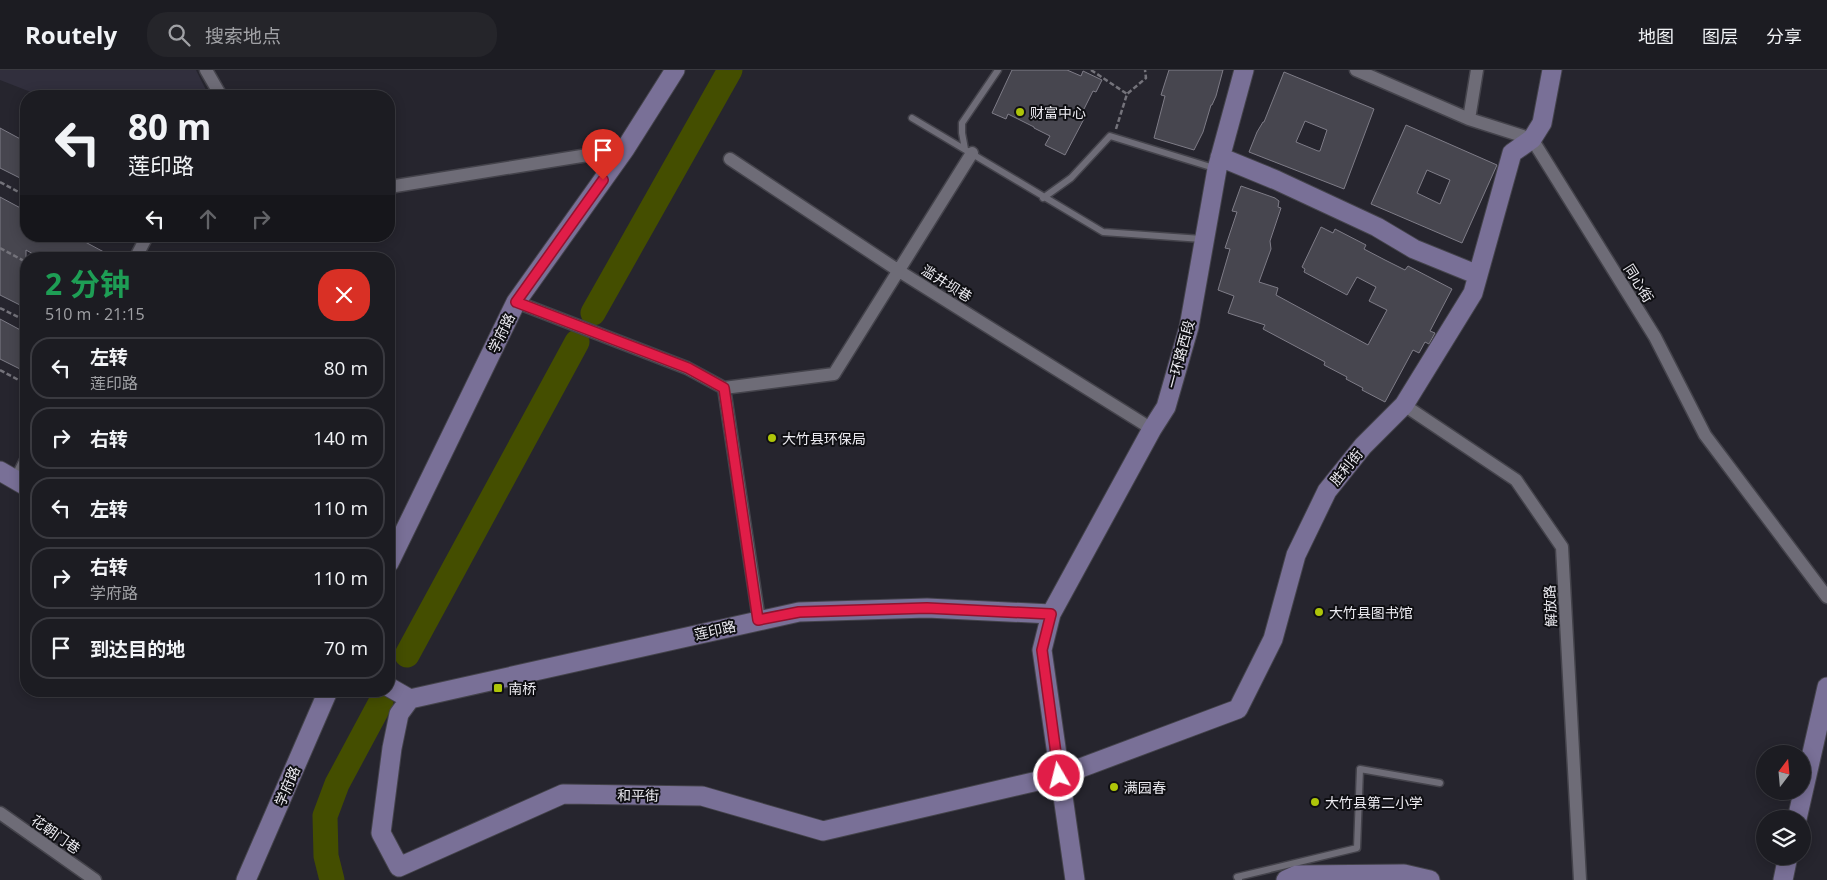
<!DOCTYPE html>
<html lang="zh">
<meta charset="utf-8">
<style>
body{margin:0;font-family:"Open Sans","Noto Sans SC",sans-serif;background:#25252a;color:#f1f3f6;height:100vh;display:flex;flex-direction:column;font-size:19px;white-space:nowrap}
*{box-sizing:border-box;margin:0}
p{font-size:16px;color:#a0a1a5}
.icon{flex:none;width:28px;height:28px;fill:none;stroke:currentColor;stroke-width:2;stroke-linecap:round;stroke-linejoin:round}
.map{position:relative;flex:1;overflow:hidden}
.panel{position:absolute;left:20px;top:182px;width:375px;height:445px;display:flex;flex-direction:column;background:#1c1c22;border-radius:20px;box-shadow:0 2px 12px #0003,0 0 0 1px #3a3a40}
.panel>*{flex:none}
.hud{position:absolute;left:20px;top:20px;width:375px;height:152px;border-radius:20px;box-shadow:0 2px 12px #0003,0 0 0 1px #3a3a40;background:#1c1c22;color:#f1f3f6;overflow:hidden}
.needle{width:32px;rotate:16deg}
.buttons{position:absolute;left:1756px;top:675px;display:grid;gap:10px}
.buttons a{display:grid;place-items:center;width:55px;height:55px;border-radius:50%;background:#1c1c22;box-shadow:0 2px 12px #0003,0 0 0 1px #3a3a40;font-size:25px}
.pin{position:absolute;display:grid;place-items:center;width:42px;height:42px;color:#fff;margin:-51px -21px;border-radius:50% 50% 50% 0;rotate:-45deg;box-shadow:0 0 5px #0007}
.pin .icon{rotate:45deg}
.me{position:absolute;width:55px;margin:-28px;rotate:352deg;stroke-linejoin:round;filter:drop-shadow(0 0 4px #0008)}
.turn{display:flex;align-items:center;gap:18px;height:105px;padding:0 25px;font-size:22px}
.turn .icon{width:65px;height:65px;stroke-width:2.5}
.turn b{display:block;font-size:35px;line-height:42px}
.lanes{display:flex;align-items:center;height:48px;padding:0 25px;background:#0003;justify-content:center;gap:25px;direction:ltr}
.lanes .off{opacity:.35}
.round{display:grid;place-items:center;flex:none;width:52px;height:52px;border-radius:20px;background:#25252a}
.summary{display:flex;align-items:center;justify-content:space-between;height:85px;padding:0 25px}
h1{font-size:30px;font-weight:700;line-height:38px;color:#1e9e55}
ul{padding:0;list-style:none}
li{display:flex;align-items:center;gap:15px;height:62px;margin:0 10px 8px;padding:0 15px;border:2px solid #3a3a40;border-radius:20px}
li div{flex:1}
li b{display:block;font-size:19px}
li em{font-style:normal}
header{display:flex;align-items:center;gap:30px;box-sizing:border-box;height:70px;padding:0 25px;background:#1c1c22;border-bottom:1px solid #3a3a40}
header strong{font-size:24px}
nav{display:flex;gap:28px;margin-inline-start:auto;font-size:18px}
.search{width:350px;height:45px;background:#25252a;display:flex;align-items:center;gap:12px;box-sizing:border-box;padding:0 18px;border-radius:20px;color:#a0a1a5;font-size:19px}
.map>svg:first-child{display:block}
.built{fill:#312f3d}
.lines{fill:none;stroke-linecap:round;stroke-linejoin:round}
.river{stroke:#444e00;stroke-width:25}
.building{fill:#47464f;stroke:#7e7c87;fill-rule:evenodd}
.lane-casing{stroke:#44434b;stroke-width:9}
.street-casing{stroke:#44434b;stroke-width:15}
.secondary-casing{stroke:#44434b;stroke-width:21}
.path{stroke:#74737b;stroke-width:2.5;stroke-dasharray:5 2.5;stroke-linecap:butt}
.lane{stroke:#6e6c77;stroke-width:6}
.street{stroke:#6e6c77;stroke-width:12}
.secondary{stroke:#797097;stroke-width:19}
.route-casing{stroke:#92132f;stroke-width:12}
.route{stroke:#e11d48;stroke-width:9}
.poi-dot{fill:#aec509;stroke:#0f0f13;stroke-width:2}
.labels{text-anchor:middle;dominant-baseline:central;stroke-width:4;stroke-linejoin:round;paint-order:stroke}
.poi-label{font-size:14px;fill:#ecebf1;stroke:#0f0f13;text-anchor:start}
.street-label{font-size:14px;fill:#ecebf1;stroke:#0f0f13}
</style>
<header>
<strong>Routely</strong>
<div class="search"><svg class="icon" aria-label="search" viewBox="0 0 24 24"><circle cx="10" cy="10" r="6"/><path d="M15 15l6 6"/></svg>搜索地点</div>
<nav><a>地图</a><a>图层</a><a>分享</a></nav>
</header>
<div class="map">
<svg width="1827" height="810" viewBox="0 0 1827 810">
<rect width="100%" height="100%" fill="#26252e"/>
<path class="built" d="M 0,0 L 196,0 L 209,26 L 41,26 L 0,10 Z"/>
<g class="lines">
<path class="river" d="M 593,243 L 730,0
M 407,585 L 577,272
M 332,810 L 326,786 L 325,746 L 337,714 L 381,632"/>
</g>
<path class="building" d="M 1012,0 L 1067,0 L 1081,6 L 1083,1 L 1102,10 L 1096,22 L 1093,21 L 1082,43 L 1086,45 L 1065,85 L 1045,75 L 1050,66 L 1034,58 L 1034,57 L 1008,44 L 1006,49 L 992,43 Z
M 1169,0 L 1223,0 L 1216,26 L 1212,35 L 1211,35 L 1203,62 L 1194,80 L 1154,68 L 1165,26 L 1161,25 Z
M 1284,2 L 1374,39 L 1344,119 L 1249,82 L 1257,62 L 1263,52 L 1264,52 ZM 1305,51 L 1327,60 L 1320,81 L 1318,81 L 1296,72 Z
M 1406,55 L 1497,95 L 1462,173 L 1371,134 ZM 1427,100 L 1450,110 L 1440,134 L 1417,123 Z
M 0,58 L 26,72 L 26,111 L 0,98 Z
M 1241,116 L 1275,128 L 1279,131 L 1278,137 L 1281,138 L 1270,171 L 1271,179 L 1259,212 L 1278,218 L 1276,225 L 1368,275 L 1387,240 L 1369,231 L 1376,217 L 1357,207 L 1347,225 L 1304,202 L 1305,199 L 1302,197 L 1321,157 L 1333,163 L 1335,159 L 1366,175 L 1364,179 L 1385,190 L 1405,200 L 1408,196 L 1452,219 L 1430,261 L 1435,263 L 1429,274 L 1425,272 L 1419,283 L 1413,280 L 1385,332 L 1362,320 L 1363,318 L 1346,309 L 1347,307 L 1324,295 L 1325,292 L 1263,259 L 1265,255 L 1228,243 L 1234,226 L 1218,220 L 1230,179 L 1225,178 L 1237,142 L 1232,141 Z
M 0,127 L 26,141 L 26,166 L 74,166 L 117,189 L 42,189 L 26,180 L 26,238 L 0,225 Z
M 0,249 L 26,263 L 26,302 L 0,289 Z"/>
<g class="lines">
<g class="lane-casing">
<path id="lane" d="M 912,48 L 1103,162 L 1202,169
M 965,79 L 962,63 L 962,53 L 998,0
M 1043,128 L 1071,108 L 1110,66 L 1214,98
M 1239,810 L 1237,807 L 1357,778 L 1360,699 L 1440,713"/>
</g>
<g class="street-casing">
<path id="street" d="M 206,0 L 221,26
M 1356,0 L 1469,49 L 1532,69 L 1655,267 L 1705,365 L 1827,527
M 1469,49 L 1477,0
M 730,89 L 899,201 L 1152,359
M 389,117 L 625,79
M 135,189 L 147,166
M 516,232 L 687,298 L 724,318 L 834,304 L 972,83
M 724,318 L 759,550
M 1404,335 L 1516,410 L 1562,477 L 1580,810
M 16,410 L 26,390
M 0,743 L 95,810"/>
</g>
<g class="secondary-casing">
<path id="secondary" d="M 1220,87 L 1276,110 L 1377,157 L 1414,179 L 1478,205
M 0,401 L 26,416
M 389,493 L 516,232 L 625,79 L 675,0
M 389,617 L 410,629 L 799,542 L 927,538 L 1051,544
M 410,629 L 399,644 L 392,678 L 381,763 L 399,797 L 563,724 L 702,726 L 823,761 L 1059,706 L 1238,639 L 1273,569 L 1296,485 L 1327,421 L 1363,376 L 1404,335 L 1473,223 L 1512,83 L 1532,69 L 1542,53 L 1552,0
M 1797,749 L 1827,617
M 246,810 L 328,621
M 1075,810 L 1042,580 L 1051,544 L 1152,359 L 1166,337 L 1189,257 L 1217,99 L 1244,0
M 1286,810 L 1297,805 L 1404,804 L 1430,810
M 1783,810 L 1788,786"/>
</g>
<path class="path" d="M 1091,0 L 1127,24
M 1116,59 L 1127,24 L 1146,8 L 1145,0
M 0,112 L 26,126
M 102,166 L 106,169
M 0,178 L 26,192
M 0,238 L 26,251
M 0,300 L 26,314"/>
<use href="#lane" class="lane"/>
<use href="#street" class="street"/>
<use href="#secondary" class="secondary"/>
</g>
<g class="lines">
<g class="route-casing">
<path id="route" d="M 603,110 L 516,232 L 688,298 L 724,318 L 758,550 L 799,542 L 927,538 L 1051,544 L 1042,580 L 1059,706"/>
</g>
<use href="#route" class="route"/>
</g>
<g class="poi-dot">
<circle cx="1020" cy="42" r="5"/>
<circle cx="772" cy="368" r="5"/>
<circle cx="1319" cy="542" r="5"/>
<rect x="493" y="613" width="10" height="10" rx="2.5"/>
<circle cx="1114" cy="717" r="5"/>
<circle cx="1315" cy="732" r="5"/>
</g>
<g class="labels">
<g class="poi-label">
<text x="1030" y="42">财富中心</text>
<text x="782" y="368">大竹县环保局</text>
<text x="1329" y="542">大竹县图书馆</text>
<text x="508" y="618">南桥</text>
<text x="1124" y="717">满园春</text>
<text x="1325" y="732">大竹县第二小学</text>
</g>
<g class="street-label">
<text transform="translate(947 213) rotate(32)">滥井坝巷</text>
<text transform="translate(1639 213) rotate(58)">同心街</text>
<text transform="translate(501 263) rotate(-64)">学府路</text>
<text transform="translate(1180 284) rotate(-75)">一环路西段</text>
<text transform="translate(1346 397) rotate(-51)">胜利街</text>
<text transform="translate(1550 536) rotate(-93)">解放路</text>
<text transform="translate(715 560) rotate(-13)">莲印路</text>
<text transform="translate(287 716) rotate(-67)">学府路</text>
<text transform="translate(638 725) rotate(1)">和平街</text>
<text transform="translate(56 764) rotate(35)">花朝门巷</text>
</g>
</g>
</svg>
<div class="buttons">
<a><svg class="needle" viewBox="-14 -14 28 28"><path d="M0-13l5 13h-10z" fill="#e53935"/><path d="M0 13l5-13h-10z" fill="#a0a1a5"/></svg></a>
<a><svg class="icon" aria-label="layers" viewBox="0 0 24 24"><path d="M12 4l9 5-9 5-9-5zM3 14l9 5 9-5"/></svg></a>
</div>
<div class="pin" style="left:603px;top:110px;background:#d93025"><svg class="icon" aria-label="arrive" viewBox="0 0 24 24"><path d="M6 21V4h12l-3 4 3 4H6"/></svg></div>
<svg class="me" style="left:1059px;top:706px" viewBox="-20 -20 40 40"><circle r="17" fill="#e11d48" stroke="#fff" stroke-width="3"/><path d="M0-11L8 9 0 5-8 9z" fill="#fff"/></svg>
<div class="hud">
<div class="turn"><svg class="icon" aria-label="left" viewBox="0 0 24 24"><path d="M17 20v-9H6M10 6l-5 5 5 5"/></svg><div><b>80 m</b>莲印路</div></div>
<div class="lanes"><svg class="icon" aria-label="left" viewBox="0 0 24 24"><path d="M17 20v-9H6M10 6l-5 5 5 5"/></svg><svg class="icon off" aria-label="ahead" viewBox="0 0 24 24"><path d="M12 20V5M6 11l6-6 6 6"/></svg><svg class="icon off" aria-label="right" viewBox="0 0 24 24"><path d="M7 20v-9h11M14 6l5 5-5 5"/></svg></div>
</div>
<section class="panel">
<div class="summary"><div><h1>2 分钟</h1><p>510 m · 21:15</p></div><a class="round" style="background:#d93025;color:#fff"><svg class="icon" aria-label="close" viewBox="0 0 24 24"><path d="M6 6l12 12M18 6L6 18"/></svg></a></div>
<ul>
<li><svg class="icon" aria-label="left" viewBox="0 0 24 24"><path d="M17 20v-9H6M10 6l-5 5 5 5"/></svg><div><b>左转</b><p>莲印路</p></div><em>80 m</em></li>
<li><svg class="icon" aria-label="right" viewBox="0 0 24 24"><path d="M7 20v-9h11M14 6l5 5-5 5"/></svg><div><b>右转</b></div><em>140 m</em></li>
<li><svg class="icon" aria-label="left" viewBox="0 0 24 24"><path d="M17 20v-9H6M10 6l-5 5 5 5"/></svg><div><b>左转</b></div><em>110 m</em></li>
<li><svg class="icon" aria-label="right" viewBox="0 0 24 24"><path d="M7 20v-9h11M14 6l5 5-5 5"/></svg><div><b>右转</b><p>学府路</p></div><em>110 m</em></li>
<li><svg class="icon" aria-label="arrive" viewBox="0 0 24 24"><path d="M6 21V4h12l-3 4 3 4H6"/></svg><div><b>到达目的地</b></div><em>70 m</em></li>
</ul>
</section>
</div>
